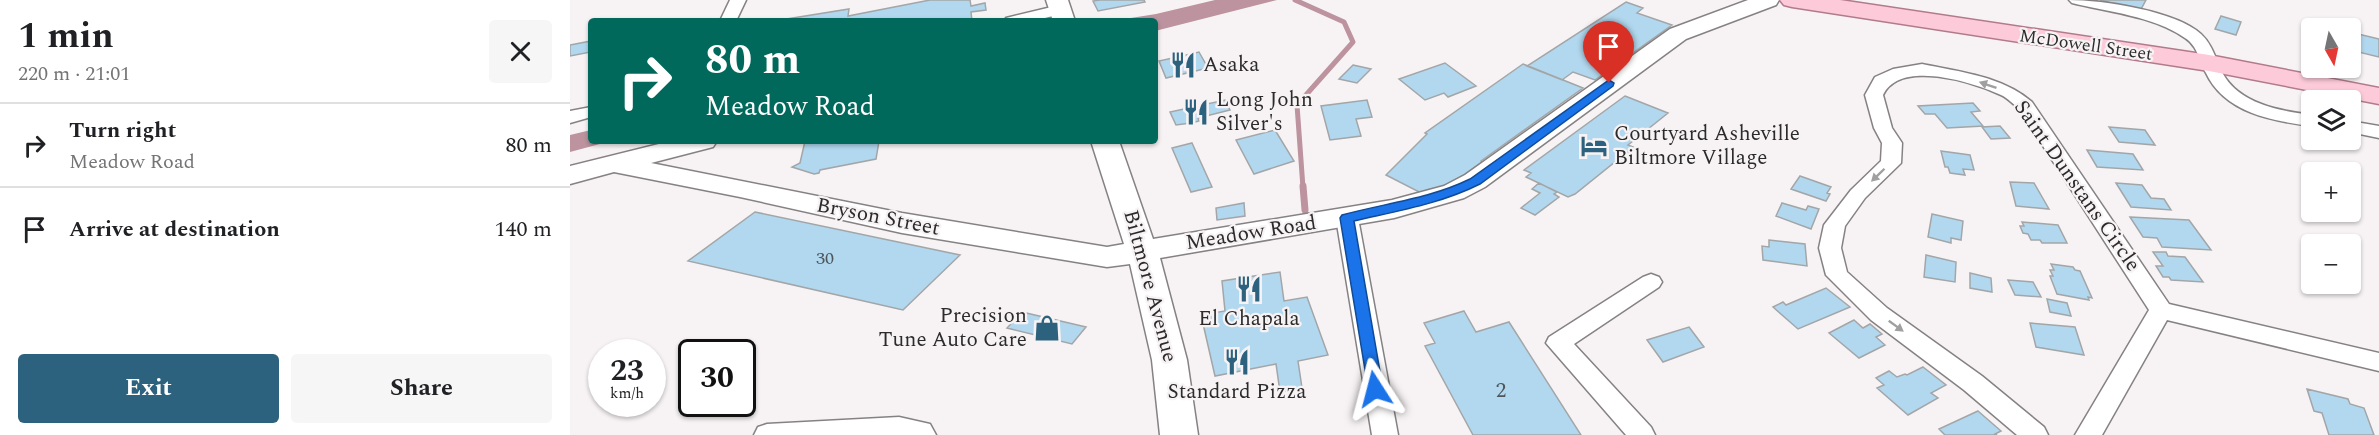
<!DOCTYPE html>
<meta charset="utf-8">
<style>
body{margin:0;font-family:Spectral,serif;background:#f6f6f6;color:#202124;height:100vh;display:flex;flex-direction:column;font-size:22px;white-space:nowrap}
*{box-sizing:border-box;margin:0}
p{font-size:20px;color:#757577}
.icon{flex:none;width:33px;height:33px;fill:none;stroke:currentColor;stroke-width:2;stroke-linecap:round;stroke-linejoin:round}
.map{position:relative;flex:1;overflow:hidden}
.drawer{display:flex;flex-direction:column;background:#fff;width:570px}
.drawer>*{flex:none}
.hud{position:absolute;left:18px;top:18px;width:570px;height:126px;border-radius:6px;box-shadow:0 2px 4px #0004;background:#00695c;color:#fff;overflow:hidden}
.needle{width:39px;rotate:171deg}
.tools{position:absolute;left:1731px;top:18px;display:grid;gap:12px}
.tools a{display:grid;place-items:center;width:60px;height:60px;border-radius:6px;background:#fff;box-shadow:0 2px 4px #0004;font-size:30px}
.speed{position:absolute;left:18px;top:339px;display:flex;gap:12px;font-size:30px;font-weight:700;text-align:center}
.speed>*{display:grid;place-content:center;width:78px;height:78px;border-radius:50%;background:#fff;box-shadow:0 2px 4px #0004;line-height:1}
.speed small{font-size:15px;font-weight:400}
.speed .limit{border:3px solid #111;border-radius:9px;background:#fff;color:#111}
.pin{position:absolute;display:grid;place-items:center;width:51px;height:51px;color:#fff;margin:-62px -26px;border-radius:50% 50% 50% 0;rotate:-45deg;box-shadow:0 0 6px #0007}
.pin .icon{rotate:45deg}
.me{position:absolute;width:66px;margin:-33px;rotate:351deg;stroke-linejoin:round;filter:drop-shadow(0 0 4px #0008)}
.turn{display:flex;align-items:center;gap:21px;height:126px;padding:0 18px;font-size:27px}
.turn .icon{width:78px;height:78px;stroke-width:2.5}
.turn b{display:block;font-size:42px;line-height:51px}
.round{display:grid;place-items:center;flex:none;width:63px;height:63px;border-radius:6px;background:#f6f6f6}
.headline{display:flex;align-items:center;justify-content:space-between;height:102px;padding:0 18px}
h1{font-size:36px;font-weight:700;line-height:45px}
.cta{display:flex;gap:12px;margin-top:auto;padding:12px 18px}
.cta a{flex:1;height:69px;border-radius:6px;background:#2d627e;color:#fff;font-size:24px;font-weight:700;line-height:69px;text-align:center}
.cta a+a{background:#f6f6f6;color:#202124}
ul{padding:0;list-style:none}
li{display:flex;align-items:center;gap:18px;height:84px;padding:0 18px;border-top:2px solid #e0e0e0}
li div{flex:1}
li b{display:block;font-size:22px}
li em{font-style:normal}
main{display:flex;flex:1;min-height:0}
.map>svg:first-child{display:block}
.water{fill:#bc939e}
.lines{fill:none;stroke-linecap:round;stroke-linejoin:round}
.stream-far1{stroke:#bc939e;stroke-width:5}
.stream{stroke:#bc939e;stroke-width:7}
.building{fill:#b2d8ef;stroke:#a3a6a8;stroke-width:1.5}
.street-casing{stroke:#868283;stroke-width:3}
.secondary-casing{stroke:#868283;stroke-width:3}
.primary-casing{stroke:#b27b8b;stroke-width:3}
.street{fill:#fff;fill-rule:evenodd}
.secondary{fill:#fff;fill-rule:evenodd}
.primary{fill:#fccad9;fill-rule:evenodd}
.oneway{fill:#a0a0a0}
.route{fill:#1a73e8;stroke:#114b97;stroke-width:1.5}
.labels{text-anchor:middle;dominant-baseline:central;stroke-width:4.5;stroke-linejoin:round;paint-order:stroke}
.far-street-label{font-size:18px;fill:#2c2b2b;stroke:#f7f3f4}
.number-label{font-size:18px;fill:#4e565c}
.poi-label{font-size:21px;fill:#2c2b2b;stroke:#f7f3f4;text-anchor:start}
.street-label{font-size:21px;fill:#2c2b2b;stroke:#f7f3f4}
.near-number-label{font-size:21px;fill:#4e565c}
</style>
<main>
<section class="drawer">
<div class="headline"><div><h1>1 min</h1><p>220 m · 21:01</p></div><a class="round"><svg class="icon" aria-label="close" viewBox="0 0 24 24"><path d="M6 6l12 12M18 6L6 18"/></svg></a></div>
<ul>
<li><svg class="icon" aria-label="right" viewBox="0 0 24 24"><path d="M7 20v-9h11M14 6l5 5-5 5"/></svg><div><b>Turn right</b><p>Meadow Road</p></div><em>80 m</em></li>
<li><svg class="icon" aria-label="arrive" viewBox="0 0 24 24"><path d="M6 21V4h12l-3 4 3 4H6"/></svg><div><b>Arrive at destination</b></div><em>140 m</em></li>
</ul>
<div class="cta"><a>Exit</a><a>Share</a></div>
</section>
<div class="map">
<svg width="1809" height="435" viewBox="0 0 1809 435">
<rect width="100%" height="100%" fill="#f7f3f4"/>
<path class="water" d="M 645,0 L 707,0 L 585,31 L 585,21 L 542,21 L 586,14 Z
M 21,130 L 21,141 L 41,141 L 0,152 L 0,135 Z"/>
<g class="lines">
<path class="stream-far1" d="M 725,0 L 774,22 L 783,42 L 727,105 L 733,188"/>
<path class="stream" d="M 733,186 L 735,210"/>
</g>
<path class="building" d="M 360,0 L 400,0 L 401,6 L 415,3 L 416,10 L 401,12 L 402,21 L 204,21 L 279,9 L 278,16 Z
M 530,0 L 574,0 L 575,2 L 528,11 L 523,1 Z
M 1530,0 L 1576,0 L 1570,11 Z
M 1056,2 L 1073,8 L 1067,13 L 1102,25 L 1025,80 L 1003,72 L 992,80 L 957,66 Z
M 1651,16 L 1671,22 L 1666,35 L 1645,29 Z
M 1780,32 L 1809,39 L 1809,57 L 1780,50 Z
M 21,41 L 21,52 L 0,56 L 0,45 Z
M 629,52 L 638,68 L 596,78 L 589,61 Z
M 875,63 L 906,86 L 878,97 L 874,93 L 855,100 L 829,79 Z
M 953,64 L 1013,88 L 911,161 L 912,162 L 894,175 L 872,187 L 853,194 L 816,175 L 857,134 L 855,133 Z
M 783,65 L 801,69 L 787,83 L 769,79 Z
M 1055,96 L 1098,113 L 1058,145 L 1063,147 L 1057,152 L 1062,154 L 1054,160 L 1050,158 L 1005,194 L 998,197 L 956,177 L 961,173 L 954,170 Z
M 655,100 L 660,110 L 628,118 L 629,121 L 621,123 L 606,125 L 600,112 Z
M 797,100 L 802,117 L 786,119 L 791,136 L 760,140 L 751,106 Z
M 1403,103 L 1410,111 L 1401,112 L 1413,126 L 1377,128 L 1365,114 L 1355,114 L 1348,106 Z
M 1430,126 L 1440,138 L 1421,139 L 1412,127 Z
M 1539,127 L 1575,130 L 1585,145 L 1549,142 Z
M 705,130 L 724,161 L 684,174 L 666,140 Z
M 235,141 L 309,141 L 306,159 L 250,170 L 249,173 L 244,174 L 222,167 L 230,163 Z
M 622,143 L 642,187 L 621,192 L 602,148 Z
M 1517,150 L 1563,154 L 1573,170 L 1527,167 Z
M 1371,151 L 1400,155 L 1404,170 L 1393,169 L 1395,175 L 1380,173 L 1378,167 L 1375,167 Z
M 1230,176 L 1261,187 L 1257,193 L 1260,194 L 1256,201 L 1221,189 Z
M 1440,182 L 1464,183 L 1479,209 L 1446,206 Z
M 969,183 L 987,192 L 984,194 L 989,197 L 965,215 L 951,208 L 970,193 L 962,189 Z
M 1546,183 L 1572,185 L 1581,198 L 1594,199 L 1601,210 L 1561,207 Z
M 674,203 L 675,216 L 647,220 L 646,208 Z
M 1212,203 L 1236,210 L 1238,206 L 1249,209 L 1241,229 L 1206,216 Z
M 185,212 L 390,255 L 333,310 L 118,261 Z
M 1362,214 L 1393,221 L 1391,240 L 1381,238 L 1381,243 L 1358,237 Z
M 1560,217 L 1619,220 L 1641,250 L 1592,247 L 1587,238 L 1573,237 Z
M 1452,222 L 1488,225 L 1497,243 L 1472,243 L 1470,240 L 1461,240 L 1458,234 L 1453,233 L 1450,226 L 1454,226 Z
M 1199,240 L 1235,244 L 1237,266 L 1193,260 L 1192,246 L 1199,247 Z
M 1583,252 L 1596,252 L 1598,256 L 1615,257 L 1633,282 L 1601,280 L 1599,277 L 1593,277 L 1586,266 L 1593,266 Z
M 1356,255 L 1386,262 L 1385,282 L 1354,277 Z
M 1481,264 L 1503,267 L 1505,270 L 1510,271 L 1522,298 L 1518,297 L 1519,300 L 1487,294 L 1480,276 L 1483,276 L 1480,270 L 1484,270 Z
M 710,272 L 714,301 L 737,297 L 758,355 L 728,361 L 732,388 L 710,392 L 706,364 L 645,376 L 631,315 L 655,311 L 652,281 Z
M 1400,273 L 1421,278 L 1422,292 L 1400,288 Z
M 1438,280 L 1463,282 L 1471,297 L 1445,295 Z
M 1256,288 L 1280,307 L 1228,329 L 1203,307 L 1213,302 L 1216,305 Z
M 1477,299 L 1497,303 L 1501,316 L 1480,312 Z
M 894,311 L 906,332 L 939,322 L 1011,435 L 903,435 L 855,346 L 865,343 L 854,323 Z
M 452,312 L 516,327 L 502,344 L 437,328 Z
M 1284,320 L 1293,328 L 1300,324 L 1312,334 L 1306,337 L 1315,345 L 1289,358 L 1259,333 Z
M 1460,323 L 1505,327 L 1514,355 L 1466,347 Z
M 1119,327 L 1134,347 L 1093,362 L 1077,340 Z
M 1353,367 L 1376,385 L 1361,393 L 1368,398 L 1338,415 L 1307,388 L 1314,385 L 1306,378 L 1319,371 L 1327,377 L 1335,374 L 1337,375 Z
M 1737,389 L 1778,399 L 1780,404 L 1794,408 L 1804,435 L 1759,435 L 1752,413 L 1744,411 Z
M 1408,411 L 1431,431 L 1425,434 L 1427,435 L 1375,435 L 1369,429 Z"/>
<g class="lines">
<g class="street-casing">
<path id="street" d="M 160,0 L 176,0 L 166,21 L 150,21 Z
M 1499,0 C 1533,0 1606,11 1631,34 C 1643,45 1646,61 1653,74 C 1670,104 1710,111 1742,115 L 1742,126 C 1702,121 1655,113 1636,73 C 1629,61 1628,46 1615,38 C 1583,16 1539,12 1502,3 Z
M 490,5 L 495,7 L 498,10 L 495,13 L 463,21 L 434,21 L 436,18 Z
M 1352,64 C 1390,72 1432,76 1462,102 L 1599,304 L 1809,353 L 1809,371 L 1597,320 L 1532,435 L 1505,435 L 1579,310 L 1449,109 C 1444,105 1438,98 1431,95 C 1402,82 1330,59 1313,95 L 1322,128 L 1332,143 L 1331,163 L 1295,198 L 1275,226 L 1271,248 L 1277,272 L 1317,308 L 1412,376 L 1474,427 L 1478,435 L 1447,435 L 1394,390 L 1301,320 L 1256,275 L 1249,248 L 1254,225 L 1281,190 L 1311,161 L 1312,143 L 1304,128 L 1295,95 L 1305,77 L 1323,69 Z
M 21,107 L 21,117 L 0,123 L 0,111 Z
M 1780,121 L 1809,126 L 1809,138 L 1780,132 Z
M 777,211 L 784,213 L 788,218 L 828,435 L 802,435 L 766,218 L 770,213 Z
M 1081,274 L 1089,277 L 1092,282 L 1089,287 L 1004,344 L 1081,427 L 1085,435 L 1056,435 L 976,343 L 979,337 L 1073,277 Z
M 329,417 L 360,424 L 366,435 L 184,435 L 188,427 L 197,424 Z"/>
</g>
<g class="secondary-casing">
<path id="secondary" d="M 476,0 L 498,0 L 505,21 L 483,21 Z
M 1178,0 L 1209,0 L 1206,5 L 1116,39 L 915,187 L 894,198 L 824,218 L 590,258 L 617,360 L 628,435 L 590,435 L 582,360 L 560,264 L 537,267 L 332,233 L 170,197 L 44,172 L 0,184 L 0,166 L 101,141 L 147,141 L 143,147 L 81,163 L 332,213 L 537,247 L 554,244 L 521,141 L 549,141 L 583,239 L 822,200 L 874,186 L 895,175 L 1100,29 Z"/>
</g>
<g class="primary-casing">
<path id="primary" d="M 1210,0 L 1270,0 L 1639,55 L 1809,88 L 1809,104 L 1639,71 L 1222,7 L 1214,5 Z"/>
</g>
<use href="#street" class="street"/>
<use href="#secondary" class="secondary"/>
<use href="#primary" class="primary"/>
</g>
<defs><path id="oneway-solid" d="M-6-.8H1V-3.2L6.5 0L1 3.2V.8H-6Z" transform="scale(1.5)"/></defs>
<g class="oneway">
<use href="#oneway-solid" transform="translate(1418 85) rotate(-161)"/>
<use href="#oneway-solid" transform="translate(1308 175) rotate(136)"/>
<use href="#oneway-solid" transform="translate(1326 326) rotate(36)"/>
</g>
<path class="route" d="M 1039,80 L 1044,83 L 1043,86 L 910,184 C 870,204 827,211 784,221 L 813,389 L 811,394 L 805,395 L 799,394 L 770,218 L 772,215 C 816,203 859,199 900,179 Z"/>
<defs>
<g id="restaurant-bare" transform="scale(2.07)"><path d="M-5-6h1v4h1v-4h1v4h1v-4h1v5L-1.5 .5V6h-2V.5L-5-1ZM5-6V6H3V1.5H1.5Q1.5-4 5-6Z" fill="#2d627e" stroke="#f7f3f4" stroke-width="2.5" paint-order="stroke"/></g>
<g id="hotel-bare" transform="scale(2.07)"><path d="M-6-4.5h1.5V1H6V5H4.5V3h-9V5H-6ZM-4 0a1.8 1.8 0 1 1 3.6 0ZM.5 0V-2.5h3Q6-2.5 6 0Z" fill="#2d627e" stroke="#f7f3f4" stroke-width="2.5" paint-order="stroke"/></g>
<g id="shop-bare" transform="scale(2.07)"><path d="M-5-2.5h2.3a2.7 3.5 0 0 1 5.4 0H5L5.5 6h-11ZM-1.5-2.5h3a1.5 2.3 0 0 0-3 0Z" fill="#2d627e" stroke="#f7f3f4" stroke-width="2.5" paint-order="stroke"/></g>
</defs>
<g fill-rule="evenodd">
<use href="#restaurant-bare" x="613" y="65"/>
<use href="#restaurant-bare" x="626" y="112"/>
<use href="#hotel-bare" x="1024" y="146"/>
<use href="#restaurant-bare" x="679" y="289"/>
<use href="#shop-bare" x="477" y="328"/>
<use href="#restaurant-bare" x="667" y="362"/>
</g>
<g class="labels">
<g class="far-street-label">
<text transform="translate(1516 45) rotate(8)">McDowell Street</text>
</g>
<g class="number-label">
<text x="255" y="258">30</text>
</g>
<g class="poi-label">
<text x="633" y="65">Asaka</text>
<text x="646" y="100">Long John<tspan x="646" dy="24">Silver's</tspan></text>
<text x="1044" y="134">Courtyard Asheville<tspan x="1044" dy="24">Biltmore Village</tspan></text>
<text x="457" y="316" text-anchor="end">Precision<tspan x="457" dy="24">Tune Auto Care</tspan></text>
<text x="679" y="319" text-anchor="middle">El Chapala</text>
<text x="667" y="392" text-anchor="middle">Standard Pizza</text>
</g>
<g class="street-label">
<text transform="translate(1507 186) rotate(55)">Saint Dunstans Circle</text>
<text transform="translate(308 217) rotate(11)">Bryson Street</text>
<text transform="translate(681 233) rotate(-9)">Meadow Road</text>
<text transform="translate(580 286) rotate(75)">Biltmore Avenue</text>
</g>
<g class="near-number-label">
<text x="931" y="391">2</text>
</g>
</g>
</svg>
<div class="tools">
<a><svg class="needle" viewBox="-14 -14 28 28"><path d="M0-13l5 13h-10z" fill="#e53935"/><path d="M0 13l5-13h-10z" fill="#757577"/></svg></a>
<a><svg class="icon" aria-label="layers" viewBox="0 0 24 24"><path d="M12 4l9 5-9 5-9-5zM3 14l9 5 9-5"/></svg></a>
<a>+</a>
<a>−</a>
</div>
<div class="speed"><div>23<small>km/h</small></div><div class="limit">30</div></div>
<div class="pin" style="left:1039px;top:83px;background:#d93025"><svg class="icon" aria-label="arrive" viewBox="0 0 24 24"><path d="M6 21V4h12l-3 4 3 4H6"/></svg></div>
<svg class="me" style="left:805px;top:389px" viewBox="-20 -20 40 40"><path d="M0-17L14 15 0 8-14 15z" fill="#1a73e8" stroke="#fff" stroke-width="4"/></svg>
<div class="hud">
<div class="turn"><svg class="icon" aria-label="right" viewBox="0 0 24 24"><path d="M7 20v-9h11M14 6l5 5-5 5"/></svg><div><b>80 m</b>Meadow Road</div></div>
</div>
</div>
</main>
